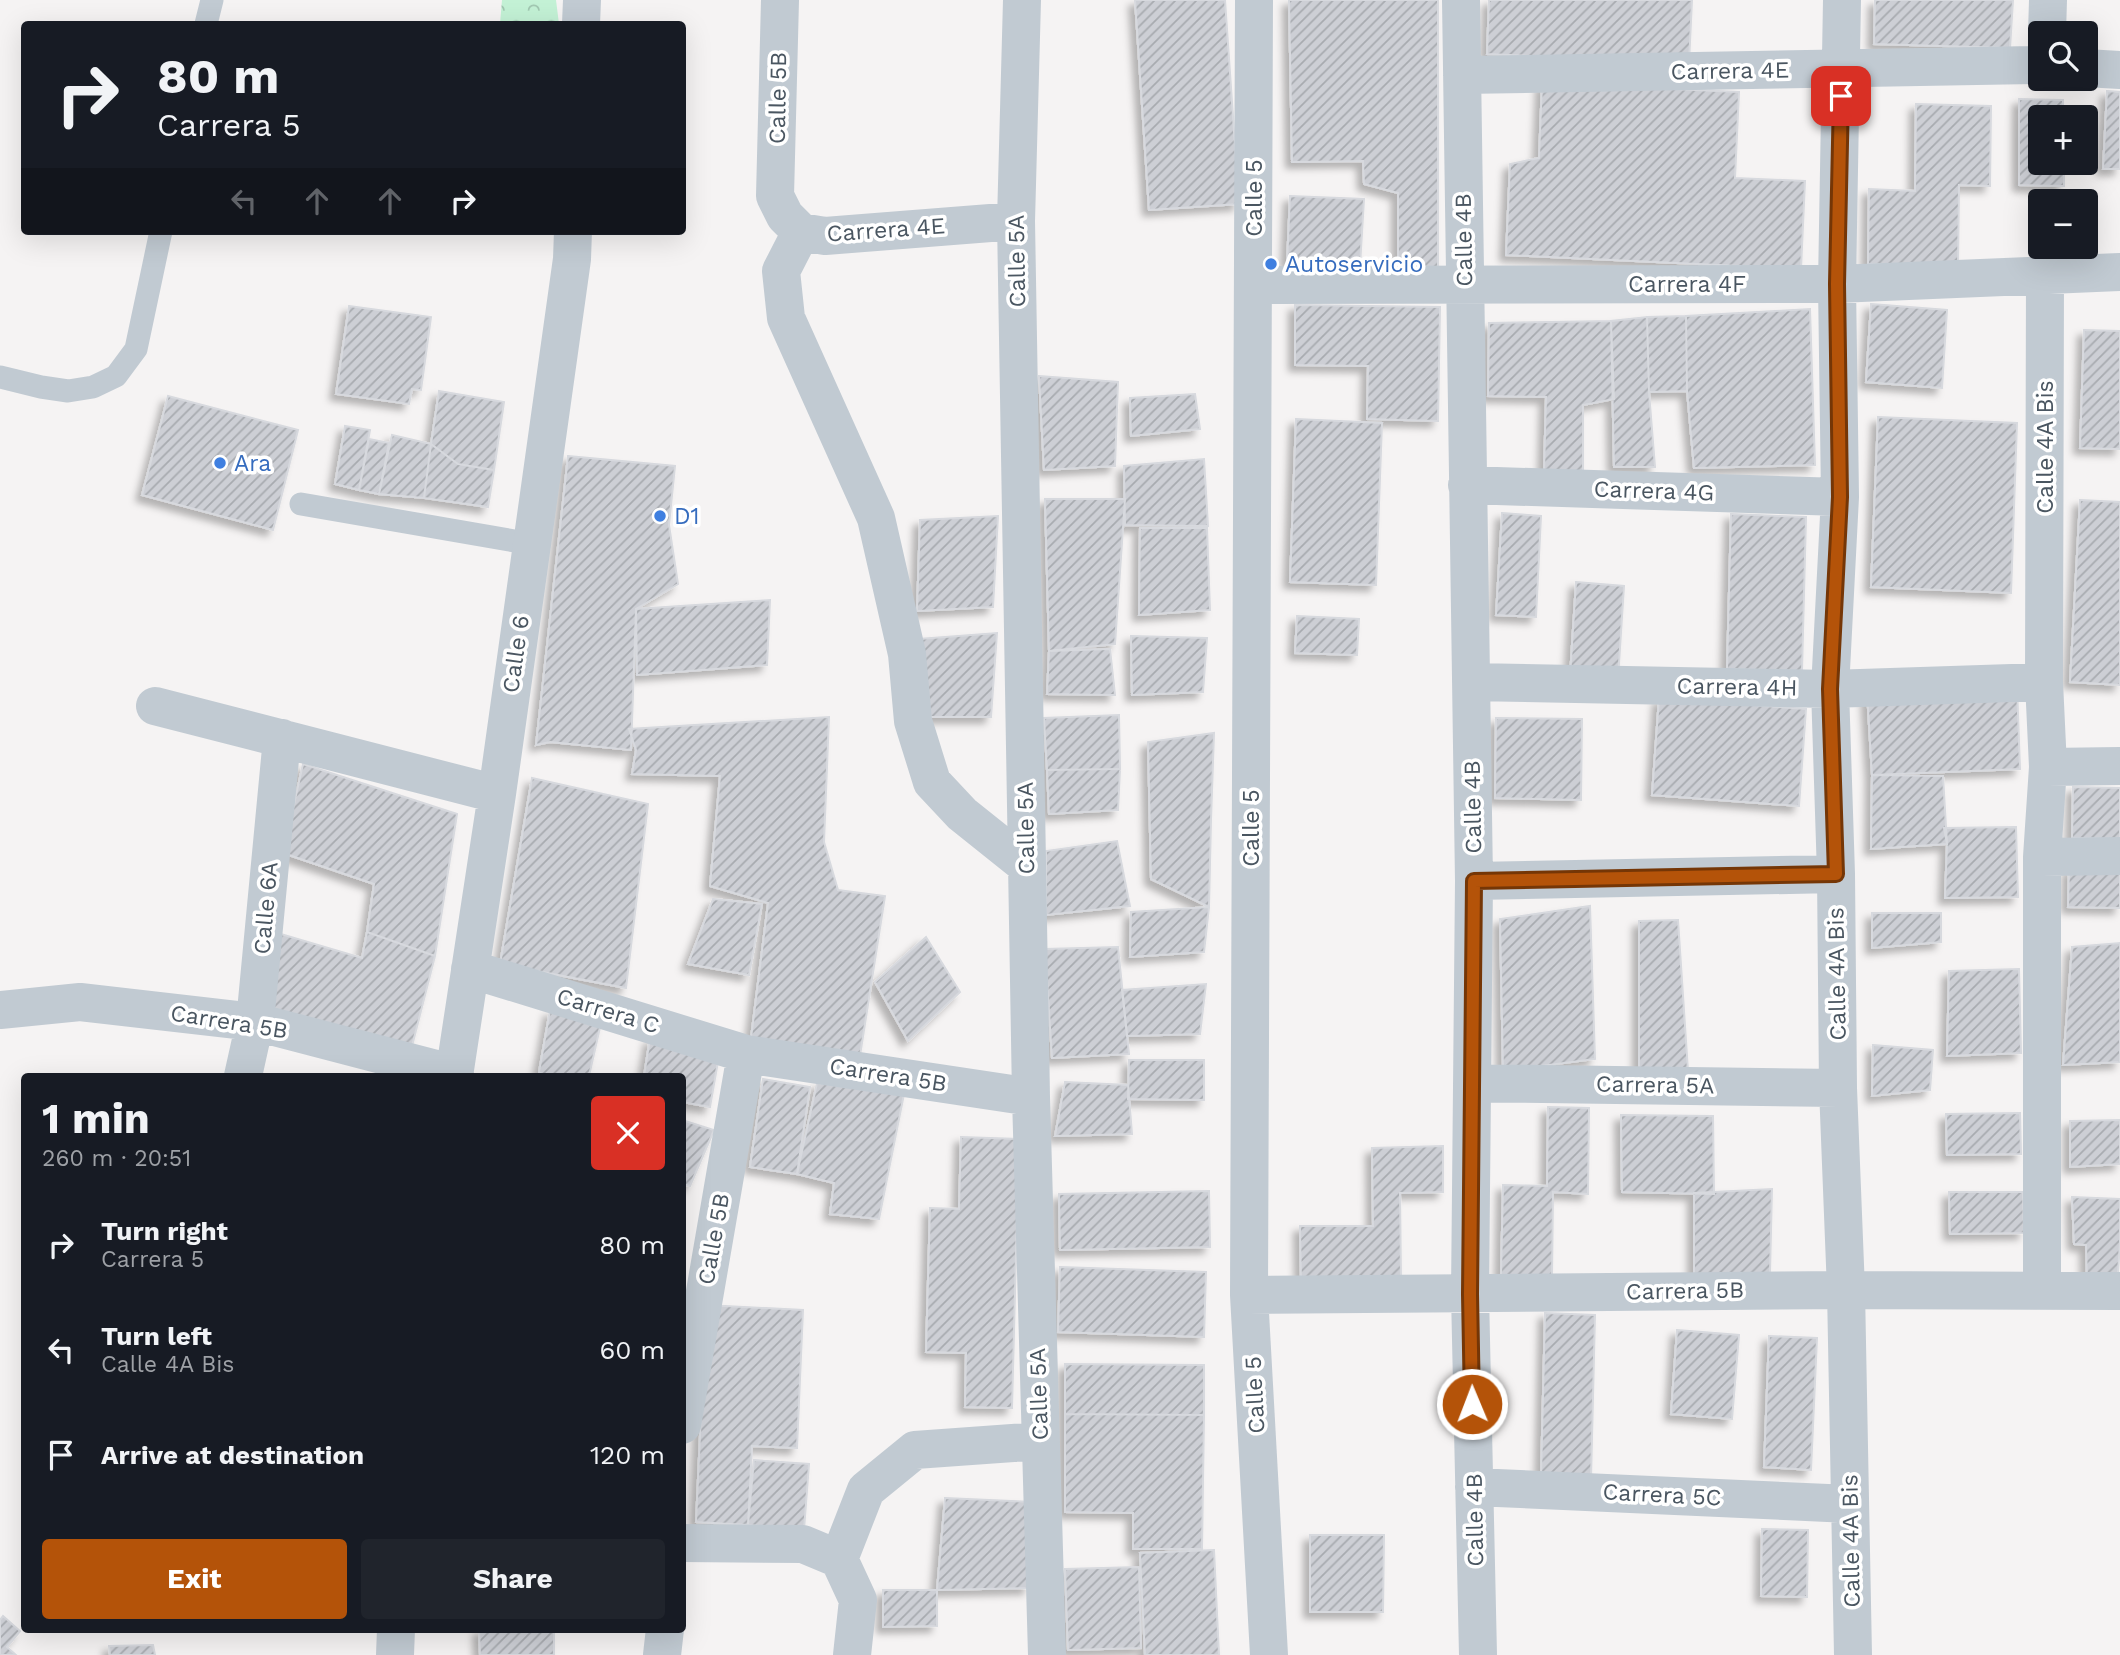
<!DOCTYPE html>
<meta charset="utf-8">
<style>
body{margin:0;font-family:"Work Sans",sans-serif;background:#20242c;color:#f1f3f6;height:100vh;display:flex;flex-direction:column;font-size:26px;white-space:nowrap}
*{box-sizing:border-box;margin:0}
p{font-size:23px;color:#9ea1a6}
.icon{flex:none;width:38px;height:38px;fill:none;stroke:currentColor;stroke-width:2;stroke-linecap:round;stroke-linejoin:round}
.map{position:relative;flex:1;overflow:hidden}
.side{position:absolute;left:21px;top:1073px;width:665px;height:560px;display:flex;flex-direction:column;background:#171b24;border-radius:7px;box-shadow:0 7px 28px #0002}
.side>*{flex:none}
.top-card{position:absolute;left:21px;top:21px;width:665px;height:214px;border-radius:7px;box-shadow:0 7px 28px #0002;background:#171b24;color:#f1f3f6;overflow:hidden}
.fabs{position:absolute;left:2028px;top:21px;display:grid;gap:14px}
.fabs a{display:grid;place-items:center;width:70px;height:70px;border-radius:7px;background:#171b24;box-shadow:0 7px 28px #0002;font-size:35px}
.pin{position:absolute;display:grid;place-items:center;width:60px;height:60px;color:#fff;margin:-30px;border-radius:14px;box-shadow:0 4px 10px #0006}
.me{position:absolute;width:77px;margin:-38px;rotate:359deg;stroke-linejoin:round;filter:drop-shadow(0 0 5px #0008)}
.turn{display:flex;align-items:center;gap:24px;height:147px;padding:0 21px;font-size:32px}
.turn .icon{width:91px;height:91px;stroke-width:2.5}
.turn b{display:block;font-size:49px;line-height:60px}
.lanes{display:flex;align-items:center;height:66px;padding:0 21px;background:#0003;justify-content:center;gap:35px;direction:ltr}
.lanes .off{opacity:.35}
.round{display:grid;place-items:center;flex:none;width:74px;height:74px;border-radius:7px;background:#20242c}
.headline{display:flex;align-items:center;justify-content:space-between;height:119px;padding:0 21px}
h1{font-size:42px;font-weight:700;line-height:52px}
.button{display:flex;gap:14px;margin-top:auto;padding:14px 21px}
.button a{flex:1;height:80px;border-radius:7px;background:#b45309;color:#fff;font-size:28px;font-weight:700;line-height:80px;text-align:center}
.button a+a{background:#20242c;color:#f1f3f6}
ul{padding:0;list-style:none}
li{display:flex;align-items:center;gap:21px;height:105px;padding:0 21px}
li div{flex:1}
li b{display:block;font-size:26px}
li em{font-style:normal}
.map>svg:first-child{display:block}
.forest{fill:url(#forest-crowns)}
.building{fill:url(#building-hatch);stroke:#d7d9de;stroke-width:2;filter:url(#shadow)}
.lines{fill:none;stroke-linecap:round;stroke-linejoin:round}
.lane{stroke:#c1cad2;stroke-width:23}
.street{stroke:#c1cad2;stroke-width:38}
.route-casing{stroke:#753606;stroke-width:18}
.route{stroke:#b45309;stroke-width:12}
.shop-dot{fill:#3f7fe0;stroke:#fff;stroke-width:2.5}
.labels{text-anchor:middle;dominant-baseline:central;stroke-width:7;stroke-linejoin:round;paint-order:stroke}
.street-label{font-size:23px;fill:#4a5661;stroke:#fff}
.shop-label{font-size:23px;fill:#366cbe;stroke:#fff;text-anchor:start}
</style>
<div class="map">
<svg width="2120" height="1655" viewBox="0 0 2120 1655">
<defs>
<pattern id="forest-crowns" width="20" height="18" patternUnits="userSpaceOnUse" patternTransform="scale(1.75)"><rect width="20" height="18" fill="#c3f1d5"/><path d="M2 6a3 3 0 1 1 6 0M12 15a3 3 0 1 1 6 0" fill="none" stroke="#a0c6b0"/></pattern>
<pattern id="building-hatch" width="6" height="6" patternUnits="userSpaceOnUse" patternTransform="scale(1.75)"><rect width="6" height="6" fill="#cdcfd5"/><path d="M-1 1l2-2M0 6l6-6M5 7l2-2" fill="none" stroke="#a8abb0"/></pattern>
<filter id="shadow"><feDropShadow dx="-6" dy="6" stdDeviation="3.5" flood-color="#0004"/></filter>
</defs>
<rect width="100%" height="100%" fill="#f5f3f3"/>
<path class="forest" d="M 502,0 L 556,0 L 559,24 L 500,24 Z"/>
<path class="building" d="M 1135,0 L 1225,0 L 1239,204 L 1149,210 Z
M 1289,0 L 1438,0 L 1438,268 L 1398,268 L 1398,193 L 1364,184 L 1363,161 L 1292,162 Z
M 1489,0 L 1692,0 L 1689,63 L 1487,54 Z
M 1875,0 L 2013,0 L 2010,48 L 1874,44 Z
M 1542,83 L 1739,92 L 1735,178 L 1805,181 L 1801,269 L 1506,255 L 1510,164 L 1539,158 Z
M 2107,91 L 2120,92 L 2120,169 L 2103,169 Z
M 2019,99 L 2063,100 L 2063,117 L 2040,117 L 2040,163 L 2064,163 L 2064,186 L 2019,185 Z
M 1916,104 L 1991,106 L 1990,186 L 1959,185 L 1958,266 L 1868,264 L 1869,189 L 1915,191 Z
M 1290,196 L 1364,199 L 1360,266 L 1287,263 Z
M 1871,304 L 1947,310 L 1942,388 L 1866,382 Z
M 1295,305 L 1440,307 L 1438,421 L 1367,419 L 1368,366 L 1295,365 Z
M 349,306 L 431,317 L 421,390 L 412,389 L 409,404 L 336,394 Z
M 1810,309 L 1815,465 L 1694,468 L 1687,391 L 1686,316 Z
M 1686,316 L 1687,391 L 1649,392 L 1647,317 Z
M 1647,317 L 1649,392 L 1655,467 L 1614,467 L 1611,321 Z
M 1611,321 L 1614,399 L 1583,405 L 1583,473 L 1544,472 L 1546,397 L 1488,396 L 1489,323 Z
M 2084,330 L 2120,331 L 2120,449 L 2080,448 Z
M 1039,376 L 1118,382 L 1115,466 L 1044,470 Z
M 439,391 L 504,402 L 494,470 L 458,464 L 431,444 Z
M 1195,394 L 1200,429 L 1131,436 L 1130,398 Z
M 168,396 L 298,430 L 273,530 L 142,495 Z
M 1878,417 L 2017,423 L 2011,593 L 1871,587 Z
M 1296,419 L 1382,423 L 1376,585 L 1290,582 Z
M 345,426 L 370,430 L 359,490 L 335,484 Z
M 392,435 L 431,444 L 424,498 L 379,494 Z
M 369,439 L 389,443 L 379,494 L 359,490 Z
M 431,444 L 458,464 L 494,470 L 488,507 L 424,498 Z
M 568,456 L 675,466 L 669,525 L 678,584 L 636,609 L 631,750 L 550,742 L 536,745 Z
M 1204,459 L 1208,526 L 1125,525 L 1124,466 Z
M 1045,499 L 1125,499 L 1115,644 L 1049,651 Z
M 2080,500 L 2120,502 L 2120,685 L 2070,682 Z
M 1502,513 L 1541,516 L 1536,617 L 1496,615 Z
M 1731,514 L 1806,517 L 1802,671 L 1727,669 Z
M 998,516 L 993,607 L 917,611 L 920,520 Z
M 1140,528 L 1207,528 L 1210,610 L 1139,615 Z
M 1576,582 L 1624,586 L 1618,679 L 1570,676 Z
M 770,600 L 767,665 L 637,675 L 636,609 Z
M 1297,616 L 1359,619 L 1357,655 L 1295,653 Z
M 997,633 L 991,717 L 917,717 L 919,639 Z
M 1131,636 L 1207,638 L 1203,692 L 1132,695 Z
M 1110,649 L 1115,695 L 1047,694 L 1049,651 Z
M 2017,686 L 2020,769 L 1872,775 L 1867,692 Z
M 1659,698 L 1806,709 L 1799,806 L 1652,795 Z
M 1119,715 L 1120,769 L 1047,770 L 1044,718 Z
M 829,717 L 824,842 L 838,890 L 885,896 L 859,1062 L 751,1038 L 768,903 L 710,886 L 720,776 L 632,774 L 636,750 L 629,729 Z
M 1496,718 L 1582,719 L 1581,800 L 1495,798 Z
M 1214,733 L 1211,820 L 1209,907 L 1151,879 L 1148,742 Z
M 303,764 L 457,814 L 435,956 L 367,932 L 374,884 L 283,853 Z
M 1120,769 L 1118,810 L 1049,814 L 1047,770 Z
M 1872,775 L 1943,776 L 1947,844 L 1871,849 Z
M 532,778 L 648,804 L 626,988 L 500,964 Z
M 2073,787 L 2120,788 L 2120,839 L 2072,838 Z
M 2016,827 L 2018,897 L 1945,898 L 1947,844 L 1944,828 Z
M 1117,841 L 1130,906 L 1046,915 L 1046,851 Z
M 2120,867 L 2120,908 L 2068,907 L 2069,868 Z
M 713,899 L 762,904 L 749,975 L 688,964 Z
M 1590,906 L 1595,1059 L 1503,1071 L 1500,919 Z
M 1209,907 L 1204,952 L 1130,957 L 1131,912 Z
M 1872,913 L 1941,913 L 1941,942 L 1872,948 Z
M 1678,920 L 1688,1071 L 1639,1075 L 1639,921 Z
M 367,932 L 435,956 L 412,1046 L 269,1009 L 281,934 L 362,958 Z
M 926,937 L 960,992 L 908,1041 L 875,982 Z
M 2120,943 L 2120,1062 L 2063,1065 L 2072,947 Z
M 1118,947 L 1129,1054 L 1052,1058 L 1045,949 Z
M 2019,969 L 2021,1053 L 1947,1056 L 1949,971 Z
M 1206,984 L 1200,1034 L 1127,1036 L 1122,990 Z
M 550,1010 L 601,1023 L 589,1076 L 546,1076 L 539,1072 Z
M 650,1038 L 720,1050 L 710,1107 L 682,1102 L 682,1076 L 644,1076 Z
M 1873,1045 L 1933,1050 L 1930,1090 L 1872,1096 Z
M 1129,1060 L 1204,1060 L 1204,1100 L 1128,1099 Z
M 763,1079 L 810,1087 L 797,1174 L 750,1167 Z
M 1065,1082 L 1128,1085 L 1132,1134 L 1055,1136 Z
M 817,1083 L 904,1094 L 879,1219 L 830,1214 L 834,1183 L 797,1174 Z
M 1548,1107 L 1589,1108 L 1588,1194 L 1553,1192 L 1552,1277 L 1501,1276 L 1503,1185 L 1547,1186 Z
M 2020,1113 L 2021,1154 L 1947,1155 L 1946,1114 Z
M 1621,1115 L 1713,1116 L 1714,1194 L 1622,1192 Z
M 682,1120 L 714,1130 L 690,1186 L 682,1184 Z
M 2120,1120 L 2120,1164 L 2070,1167 L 2070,1121 Z
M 961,1137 L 1019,1139 L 1012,1408 L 965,1407 L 966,1353 L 926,1352 L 930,1208 L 959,1209 Z
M 1443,1146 L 1443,1192 L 1400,1193 L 1401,1280 L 1301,1282 L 1300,1226 L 1373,1226 L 1372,1148 Z
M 1772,1189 L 1770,1273 L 1694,1274 L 1694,1193 Z
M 1209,1191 L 1210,1247 L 1060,1250 L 1059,1194 Z
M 1949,1192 L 2023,1192 L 2024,1233 L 1950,1234 Z
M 2072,1197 L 2120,1199 L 2120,1243 L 2117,1287 L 2087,1282 L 2086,1245 L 2074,1244 Z
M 1060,1267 L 1206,1272 L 1204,1337 L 1058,1332 Z
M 706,1305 L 803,1310 L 797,1448 L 752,1446 L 748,1525 L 696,1522 Z
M 1545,1313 L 1595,1315 L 1591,1479 L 1541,1477 Z
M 1677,1330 L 1739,1335 L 1732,1419 L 1671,1414 Z
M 1769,1336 L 1817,1338 L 1811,1470 L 1764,1467 Z
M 1065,1364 L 1204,1365 L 1204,1415 L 1065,1414 Z
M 1065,1414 L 1204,1415 L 1202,1549 L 1133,1549 L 1133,1513 L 1065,1512 Z
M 754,1460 L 809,1464 L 804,1530 L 748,1525 Z
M 945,1498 L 1033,1502 L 1029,1588 L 937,1590 Z
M 1762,1529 L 1808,1530 L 1807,1597 L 1761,1596 Z
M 1310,1535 L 1384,1535 L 1383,1612 L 1310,1612 Z
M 1214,1550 L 1219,1655 L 1145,1655 L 1140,1553 Z
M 1139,1567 L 1141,1648 L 1068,1650 L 1065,1569 Z
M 883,1590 L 937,1590 L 937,1626 L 883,1627 Z
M 3,1616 L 20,1631 L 7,1647 L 16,1655 L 0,1655 L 0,1620 Z
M 479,1629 L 554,1631 L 554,1655 L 480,1655 Z
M 153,1645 L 155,1655 L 110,1655 L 109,1646 Z"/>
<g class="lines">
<path class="lane" d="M 206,24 L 212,0
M 0,377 L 41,387 L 68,391 L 93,387 L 116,376 L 136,349 L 161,231
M 301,504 L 532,544"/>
<path class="street" d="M 780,0 L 775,196 L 785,216 L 801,232 L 825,236 L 1016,221
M 1022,0 L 1016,221 L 1031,1097 L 1047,1655
M 1254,0 L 1249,1295 L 1269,1655
M 1461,0 L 1474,881 L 1470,1294 L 1478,1655
M 1842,0 L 1837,284 L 1840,497 L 1830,689 L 1836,874 L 1838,1088 L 1846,1290 L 1853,1655
M 581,24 L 582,0
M 2047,33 L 2048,0
M 2086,68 L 2120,70
M 1462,75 L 2040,65
M 801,232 L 781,271 L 786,318 L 876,518 L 907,654 L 913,721 L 932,782 L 962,814 L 1027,866
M 1253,285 L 1837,284 L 2120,272
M 1467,485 L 1840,497
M 1471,682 L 1830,689 L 2044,682
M 155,706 L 497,794
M 2048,767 L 2120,766
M 2042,857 L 2120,856
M 1474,881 L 1836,874
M 470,969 L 746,1054 L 1031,1097
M 0,1010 L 80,1002 L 255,1022 L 455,1074
M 243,1076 L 255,1022 L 282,738
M 454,1076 L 497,794 L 572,259 L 573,231
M 1472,1083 L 1838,1088
M 2042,1291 L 2042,857 L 2048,767 L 2044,682 L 2045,275
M 1249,1295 L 1846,1290 L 2120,1291
M 682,1425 L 746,1054
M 1474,1487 L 1850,1504
M 682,1543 L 803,1544 L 839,1559
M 839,1559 L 866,1490 L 915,1450 L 1040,1441
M 839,1559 L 858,1600 L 852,1655
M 395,1655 L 396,1629
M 662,1655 L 665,1629"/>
</g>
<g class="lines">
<g class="route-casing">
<path id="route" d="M 1472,1404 L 1470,1294 L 1474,881 L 1836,874 L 1830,689 L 1840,497 L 1837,284 L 1841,96"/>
</g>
<use href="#route" class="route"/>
</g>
<g class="shop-dot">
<circle cx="1271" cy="264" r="7"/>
<circle cx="220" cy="463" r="7"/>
<circle cx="660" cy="516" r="7"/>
</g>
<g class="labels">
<g class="street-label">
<text transform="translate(1730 71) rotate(-1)">Carrera 4E</text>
<text transform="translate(778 98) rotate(-89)">Calle 5B</text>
<text transform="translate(1254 198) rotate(-90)">Calle 5</text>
<text transform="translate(886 230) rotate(-4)">Carrera 4E</text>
<text transform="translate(1464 240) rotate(-91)">Calle 4B</text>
<text transform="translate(1017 261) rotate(-91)">Calle 5A</text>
<text x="1687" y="284">Carrera 4F</text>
<text transform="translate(2045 447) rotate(-90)">Calle 4A Bis</text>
<text transform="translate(1654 491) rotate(2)">Carrera 4G</text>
<text transform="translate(516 654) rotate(-82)">Calle 6</text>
<text transform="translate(1737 687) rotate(1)">Carrera 4H</text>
<text transform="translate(1473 807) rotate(-91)">Calle 4B</text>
<text transform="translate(1026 828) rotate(-91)">Calle 5A</text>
<text transform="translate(1251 828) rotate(-90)">Calle 5</text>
<text transform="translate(266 908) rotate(-85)">Calle 6A</text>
<text transform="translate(1837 974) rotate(-91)">Calle 4A Bis</text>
<text transform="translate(608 1011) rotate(17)">Carrera C</text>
<text transform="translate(229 1022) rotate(9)">Carrera 5B</text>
<text transform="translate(888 1075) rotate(9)">Carrera 5B</text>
<text transform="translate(1655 1085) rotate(1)">Carrera 5A</text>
<text transform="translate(714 1239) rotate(-80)">Calle 5B</text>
<text transform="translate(1685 1291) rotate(-1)">Carrera 5B</text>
<text transform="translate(1039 1394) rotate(-92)">Calle 5A</text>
<text transform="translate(1255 1395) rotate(-93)">Calle 5</text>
<text transform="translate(1662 1495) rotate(3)">Carrera 5C</text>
<text transform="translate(1475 1520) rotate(-91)">Calle 4B</text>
<text transform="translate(1851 1541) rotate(-91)">Calle 4A Bis</text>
</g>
<g class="shop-label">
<text x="1285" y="264">Autoservicio</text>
<text x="234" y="463">Ara</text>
<text x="674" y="516">D1</text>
</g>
</g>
</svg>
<div class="fabs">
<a><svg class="icon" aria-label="search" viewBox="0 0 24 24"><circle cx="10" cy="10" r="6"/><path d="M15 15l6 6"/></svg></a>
<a>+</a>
<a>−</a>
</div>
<div class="pin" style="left:1841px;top:96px;background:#d93025"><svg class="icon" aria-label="arrive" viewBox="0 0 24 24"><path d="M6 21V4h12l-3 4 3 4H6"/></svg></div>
<svg class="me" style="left:1472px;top:1404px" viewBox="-20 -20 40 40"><circle r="17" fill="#b45309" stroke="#fff" stroke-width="3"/><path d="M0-11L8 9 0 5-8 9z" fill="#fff"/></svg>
<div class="top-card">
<div class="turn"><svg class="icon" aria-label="right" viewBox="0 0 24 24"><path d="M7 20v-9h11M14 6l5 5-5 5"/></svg><div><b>80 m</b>Carrera 5</div></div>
<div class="lanes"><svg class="icon off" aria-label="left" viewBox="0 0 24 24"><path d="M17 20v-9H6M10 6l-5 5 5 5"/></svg><svg class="icon off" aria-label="ahead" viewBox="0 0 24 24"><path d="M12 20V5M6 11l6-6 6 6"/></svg><svg class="icon off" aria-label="ahead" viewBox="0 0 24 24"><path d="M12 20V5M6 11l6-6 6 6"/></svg><svg class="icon" aria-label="right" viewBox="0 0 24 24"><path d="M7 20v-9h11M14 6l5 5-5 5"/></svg></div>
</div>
<section class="side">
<div class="headline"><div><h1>1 min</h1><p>260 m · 20:51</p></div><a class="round" style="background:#d93025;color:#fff"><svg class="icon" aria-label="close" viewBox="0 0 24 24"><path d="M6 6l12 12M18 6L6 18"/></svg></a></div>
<ul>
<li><svg class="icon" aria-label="right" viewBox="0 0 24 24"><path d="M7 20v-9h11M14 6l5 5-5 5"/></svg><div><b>Turn right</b><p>Carrera 5</p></div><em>80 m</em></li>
<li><svg class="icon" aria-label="left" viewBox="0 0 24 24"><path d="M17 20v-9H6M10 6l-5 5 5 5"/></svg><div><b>Turn left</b><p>Calle 4A Bis</p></div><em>60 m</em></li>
<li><svg class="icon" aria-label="arrive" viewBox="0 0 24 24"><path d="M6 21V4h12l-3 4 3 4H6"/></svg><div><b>Arrive at destination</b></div><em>120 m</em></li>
</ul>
<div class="button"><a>Exit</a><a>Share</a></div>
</section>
</div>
